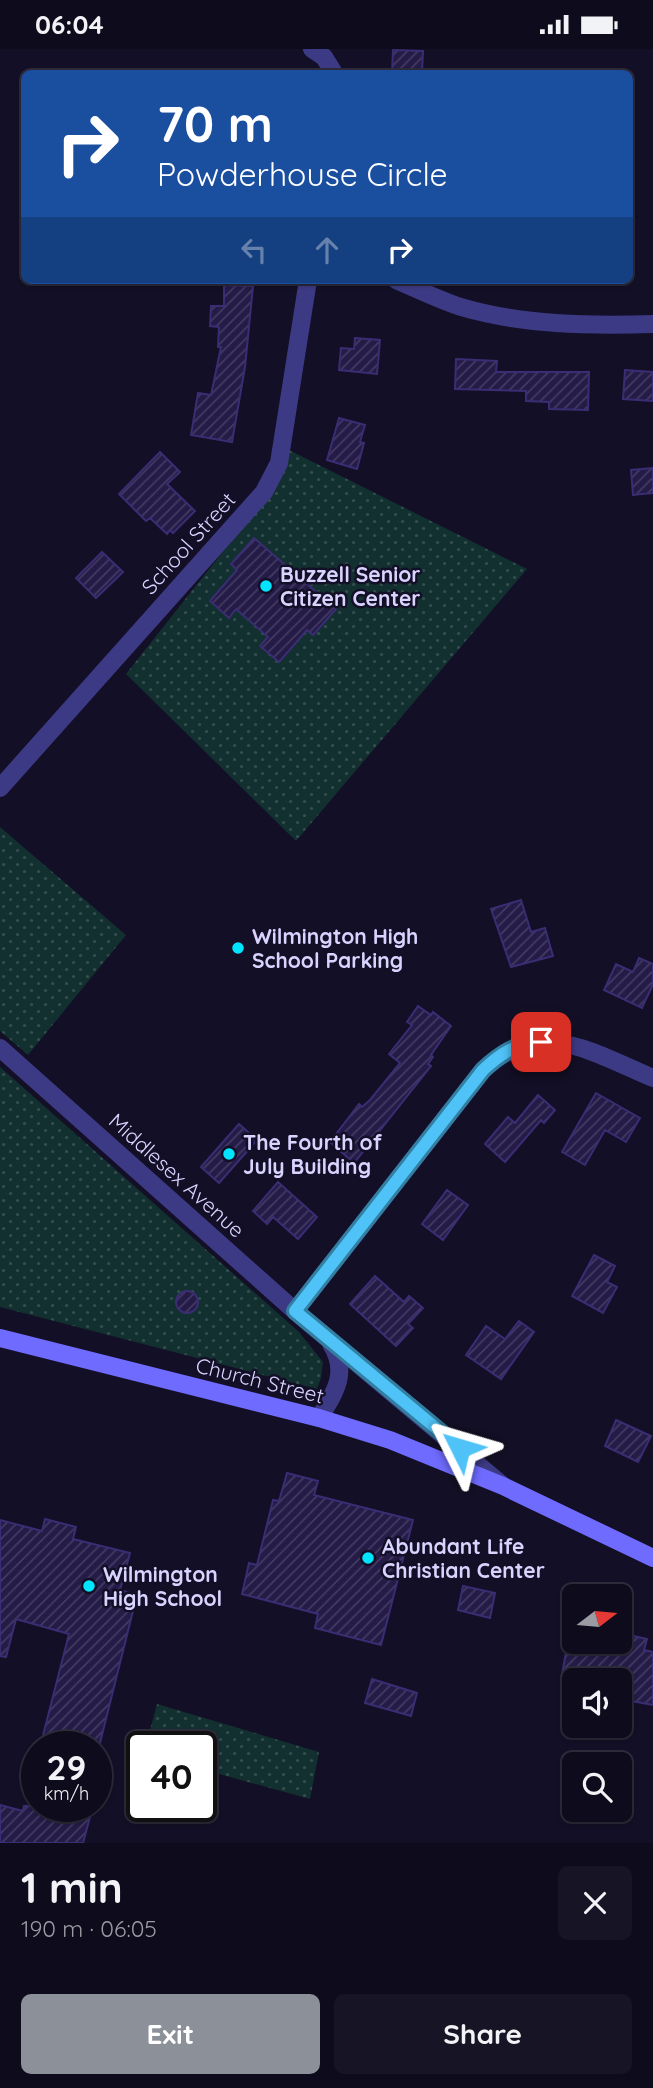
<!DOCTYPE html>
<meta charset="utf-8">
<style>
body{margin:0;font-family:Quicksand,sans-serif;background:#171425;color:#f1f3f6;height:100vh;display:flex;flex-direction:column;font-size:26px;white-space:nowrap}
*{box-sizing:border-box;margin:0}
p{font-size:23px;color:#9b9ba3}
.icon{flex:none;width:38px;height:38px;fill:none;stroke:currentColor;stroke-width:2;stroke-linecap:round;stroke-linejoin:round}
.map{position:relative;height:1794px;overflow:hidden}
.panel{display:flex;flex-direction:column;background:#0e0b1c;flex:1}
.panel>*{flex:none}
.top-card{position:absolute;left:21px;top:21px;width:612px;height:214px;border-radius:10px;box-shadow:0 2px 5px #0004,0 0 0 2px #2e2b3b;background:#1a4fa0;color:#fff;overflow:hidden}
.needle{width:46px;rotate:74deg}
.fabs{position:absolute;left:562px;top:1535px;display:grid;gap:14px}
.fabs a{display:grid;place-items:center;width:70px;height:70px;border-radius:10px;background:#0e0b1c;box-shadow:0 2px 5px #0004,0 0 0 2px #2e2b3b;font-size:35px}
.speed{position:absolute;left:21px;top:1682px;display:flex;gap:14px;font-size:35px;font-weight:700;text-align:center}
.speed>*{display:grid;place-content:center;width:91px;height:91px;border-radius:50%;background:#0e0b1c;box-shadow:0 2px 5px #0004,0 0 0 2px #2e2b3b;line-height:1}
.speed small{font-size:18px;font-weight:400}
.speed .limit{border:4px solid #111;border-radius:10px;background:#fff;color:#111}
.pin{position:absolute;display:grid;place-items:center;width:60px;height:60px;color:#fff;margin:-30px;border-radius:14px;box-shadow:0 4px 10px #0006}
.me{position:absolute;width:77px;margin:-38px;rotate:310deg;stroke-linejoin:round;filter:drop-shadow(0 0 5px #0008)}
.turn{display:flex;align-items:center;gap:24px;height:147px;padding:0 21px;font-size:32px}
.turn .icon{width:91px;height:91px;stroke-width:2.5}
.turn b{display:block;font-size:49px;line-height:60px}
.lanes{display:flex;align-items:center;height:66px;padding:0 21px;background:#0003;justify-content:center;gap:35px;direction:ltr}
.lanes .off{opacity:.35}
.round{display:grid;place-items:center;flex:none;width:74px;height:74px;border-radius:10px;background:#171425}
.headline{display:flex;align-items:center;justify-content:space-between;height:119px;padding:0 21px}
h1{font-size:42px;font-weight:700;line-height:52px}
.action{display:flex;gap:14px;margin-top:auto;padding:14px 21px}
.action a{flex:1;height:80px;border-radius:10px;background:#8c9099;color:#fff;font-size:28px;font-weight:700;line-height:80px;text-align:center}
.action a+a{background:#171425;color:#f1f3f6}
.status{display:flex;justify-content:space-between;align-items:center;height:49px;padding:0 35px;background:#0e0b1c;direction:ltr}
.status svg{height:19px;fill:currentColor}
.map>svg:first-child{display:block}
.green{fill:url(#green-dots)}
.building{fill:url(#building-hatch);stroke:#3b2d73;stroke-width:2}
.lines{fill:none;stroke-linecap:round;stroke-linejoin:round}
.minor{stroke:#3d3a85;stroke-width:18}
.tertiary{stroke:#3d3a85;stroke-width:18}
.secondary{stroke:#6f6bff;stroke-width:18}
.route-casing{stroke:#337fa1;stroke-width:18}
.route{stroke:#4fc3f7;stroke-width:12}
.poi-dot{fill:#00e5ff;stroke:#130f26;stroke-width:2.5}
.labels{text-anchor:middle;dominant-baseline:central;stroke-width:5;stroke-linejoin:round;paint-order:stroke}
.street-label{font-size:21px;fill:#d9d4ff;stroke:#130f26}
.poi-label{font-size:21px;font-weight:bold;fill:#d9d4ff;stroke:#130f26;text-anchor:start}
</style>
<div class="status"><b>06:04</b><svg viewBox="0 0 49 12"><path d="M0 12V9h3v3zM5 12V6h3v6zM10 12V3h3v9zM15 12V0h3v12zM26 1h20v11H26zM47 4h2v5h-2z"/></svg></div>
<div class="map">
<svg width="653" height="1794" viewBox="0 0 653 1794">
<defs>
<pattern id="green-dots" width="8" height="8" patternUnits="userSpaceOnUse" patternTransform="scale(1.75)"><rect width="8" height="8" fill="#12302f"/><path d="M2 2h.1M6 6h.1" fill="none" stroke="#344d4e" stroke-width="1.8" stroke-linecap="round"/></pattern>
<pattern id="building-hatch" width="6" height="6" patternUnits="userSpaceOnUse" patternTransform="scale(1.75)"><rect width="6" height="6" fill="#241b47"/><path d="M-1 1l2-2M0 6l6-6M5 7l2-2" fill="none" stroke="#433b63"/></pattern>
</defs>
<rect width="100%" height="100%" fill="#130f26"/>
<path class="green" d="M 289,401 L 527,520 L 296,792 L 126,625 L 278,433 Z
M 0,778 L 126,886 L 28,1006 L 0,982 Z
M 0,1018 L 299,1283 L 323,1313 L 321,1329 L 317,1340 L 0,1258 Z
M 157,1655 L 319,1703 L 310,1750 L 201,1720 L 201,1698 L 146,1697 Z"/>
<path class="building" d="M 393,1 L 423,2 L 422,24 L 392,24 Z
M 224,236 L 253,237 L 245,318 L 232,393 L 191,386 L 198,344 L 211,346 L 221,298 L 218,298 L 219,278 L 210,277 L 211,257 L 224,257 Z
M 355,289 L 380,291 L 377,325 L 339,321 L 341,299 L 354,300 Z
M 456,310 L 497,312 L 496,323 L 589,323 L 588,361 L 549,360 L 549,353 L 526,352 L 526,342 L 455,340 Z
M 625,321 L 653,323 L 653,352 L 623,350 Z
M 339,369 L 365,376 L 360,393 L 364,394 L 357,420 L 327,411 Z
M 160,403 L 180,423 L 167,435 L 195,462 L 173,484 L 170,481 L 167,485 L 150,469 L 146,472 L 119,445 Z
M 653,419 L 653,444 L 633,446 L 631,421 Z
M 254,489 L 336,560 L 313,586 L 307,581 L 279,613 L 260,597 L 268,588 L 236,560 L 229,569 L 210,552 L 237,521 L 231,515 Z
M 102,503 L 123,523 L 96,549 L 76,529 Z
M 521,851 L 531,883 L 545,879 L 553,907 L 511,918 L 491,860 Z
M 639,909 L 653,915 L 653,935 L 642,959 L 604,941 L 616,915 L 633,923 Z
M 418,957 L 431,966 L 433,963 L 451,977 L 431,1006 L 433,1008 L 428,1015 L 431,1017 L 354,1114 L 330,1093 L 359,1055 L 362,1058 L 370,1051 L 400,1014 L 389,1005 L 412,976 L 407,973 Z
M 596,1044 L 640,1069 L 626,1093 L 605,1081 L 585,1116 L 562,1103 Z
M 538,1046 L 555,1061 L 544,1074 L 541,1071 L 505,1113 L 485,1095 L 508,1068 L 515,1074 Z
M 239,1075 L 257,1091 L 219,1134 L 201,1118 Z
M 278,1133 L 317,1168 L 298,1190 L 273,1168 L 267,1175 L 253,1162 Z
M 447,1141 L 468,1156 L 443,1191 L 422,1175 Z
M 594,1206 L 615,1217 L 607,1233 L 617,1238 L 603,1264 L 572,1247 Z
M 375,1227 L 404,1253 L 409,1247 L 423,1259 L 408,1275 L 413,1279 L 396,1297 L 350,1255 Z
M176 1253a11 11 0 1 1 22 0a11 11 0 1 1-22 0Z
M 519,1272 L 534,1283 L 501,1330 L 466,1306 L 486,1277 L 505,1290 Z
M 616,1371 L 651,1387 L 638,1413 L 605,1397 Z
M 287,1424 L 318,1432 L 314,1446 L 413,1471 L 381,1596 L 315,1579 L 318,1565 L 242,1545 L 249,1514 L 257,1516 L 273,1451 L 279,1452 Z
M 45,1470 L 76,1478 L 73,1490 L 130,1504 L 120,1541 L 137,1546 L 99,1698 L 40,1698 L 69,1585 L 16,1570 L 6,1608 L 0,1607 L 0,1471 L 42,1482 Z
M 463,1537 L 495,1544 L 490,1569 L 458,1561 Z
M 620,1584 L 647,1590 L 644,1601 L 653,1603 L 653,1656 L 620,1650 L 620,1631 L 561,1631 L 568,1592 L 620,1592 Z
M 372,1630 L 417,1644 L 411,1667 L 365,1654 Z
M 0,1756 L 23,1762 L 24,1757 L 93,1757 L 83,1794 L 0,1794 Z"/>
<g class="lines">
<path class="minor" d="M 312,0 L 324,8 L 334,24
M 396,231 C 417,240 439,251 461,258 C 522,276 590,277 653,275
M 0,739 L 264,443 L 279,414 L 308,231
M 295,1262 L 483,1021 C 540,967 593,1004 653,1029"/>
<path class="tertiary" d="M 0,999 L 295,1262 L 502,1436
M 319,1369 C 335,1344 349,1323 331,1295"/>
<path class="secondary" d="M 0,1289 L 319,1369 L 390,1391 L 503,1437 L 653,1509"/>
</g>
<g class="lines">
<g class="route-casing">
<path id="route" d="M 460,1399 L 295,1262 L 483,1021 C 500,1005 516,994 541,993"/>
</g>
<use href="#route" class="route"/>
</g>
<g class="poi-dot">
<circle cx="266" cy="537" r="7"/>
<circle cx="238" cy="899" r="7"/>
<circle cx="229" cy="1105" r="7"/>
<circle cx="368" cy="1509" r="7"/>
<circle cx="89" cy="1537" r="7"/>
</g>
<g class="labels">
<g class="street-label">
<text transform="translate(188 494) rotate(-48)">School Street</text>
<text transform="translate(177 1126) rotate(42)">Middlesex Avenue</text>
<text transform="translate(260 1331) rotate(14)">Church Street</text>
</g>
<g class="poi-label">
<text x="280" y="525">Buzzell Senior<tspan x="280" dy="24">Citizen Center</tspan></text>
<text x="252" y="887">Wilmington High<tspan x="252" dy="24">School Parking</tspan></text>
<text x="243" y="1093">The Fourth of<tspan x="243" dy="24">July Building</tspan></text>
<text x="382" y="1497">Abundant Life<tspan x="382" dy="24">Christian Center</tspan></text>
<text x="103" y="1525">Wilmington<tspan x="103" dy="24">High School</tspan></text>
</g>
</g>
</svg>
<div class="fabs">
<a><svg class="needle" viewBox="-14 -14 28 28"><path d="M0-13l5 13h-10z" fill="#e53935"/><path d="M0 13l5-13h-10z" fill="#9b9ba3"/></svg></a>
<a><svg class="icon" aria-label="sound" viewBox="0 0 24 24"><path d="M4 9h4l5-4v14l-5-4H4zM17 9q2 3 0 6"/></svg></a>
<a><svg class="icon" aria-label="search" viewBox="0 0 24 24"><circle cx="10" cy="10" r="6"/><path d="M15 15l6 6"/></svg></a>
</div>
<div class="speed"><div>29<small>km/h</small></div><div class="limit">40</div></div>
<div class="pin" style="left:541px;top:993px;background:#d93025"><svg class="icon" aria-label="arrive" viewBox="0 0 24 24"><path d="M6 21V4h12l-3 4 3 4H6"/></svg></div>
<svg class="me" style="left:460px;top:1399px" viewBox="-20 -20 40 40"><path d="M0-17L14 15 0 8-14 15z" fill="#4fc3f7" stroke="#fff" stroke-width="4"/></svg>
<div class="top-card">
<div class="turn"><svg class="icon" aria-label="right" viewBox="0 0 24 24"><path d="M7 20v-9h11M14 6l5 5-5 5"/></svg><div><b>70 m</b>Powderhouse Circle</div></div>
<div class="lanes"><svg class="icon off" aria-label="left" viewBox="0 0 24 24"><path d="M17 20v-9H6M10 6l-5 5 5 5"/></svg><svg class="icon off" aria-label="ahead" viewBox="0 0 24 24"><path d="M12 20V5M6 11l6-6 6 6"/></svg><svg class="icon" aria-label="right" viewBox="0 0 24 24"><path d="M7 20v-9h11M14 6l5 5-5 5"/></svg></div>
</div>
</div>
<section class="panel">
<div class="headline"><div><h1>1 min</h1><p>190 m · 06:05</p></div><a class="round"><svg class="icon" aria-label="close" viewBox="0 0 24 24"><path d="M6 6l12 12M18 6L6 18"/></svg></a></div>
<div class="action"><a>Exit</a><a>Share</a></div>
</section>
